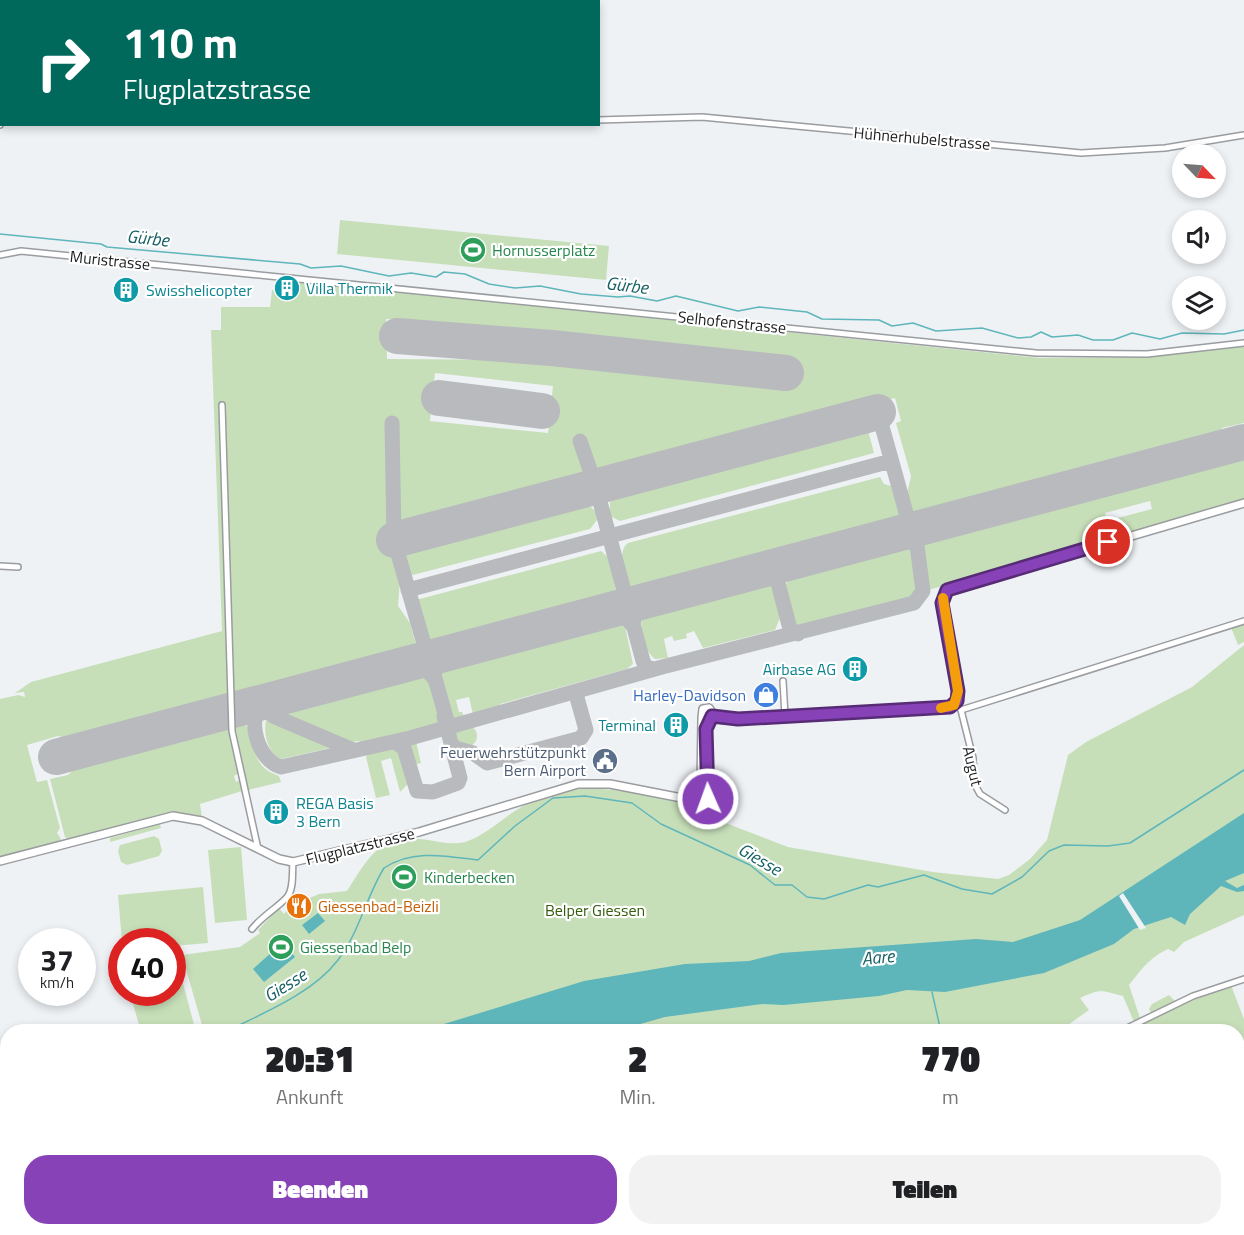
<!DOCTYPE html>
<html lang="de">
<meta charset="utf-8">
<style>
body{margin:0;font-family:"Titillium Web",sans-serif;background:#f2f2f2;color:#202124;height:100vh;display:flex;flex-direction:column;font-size:22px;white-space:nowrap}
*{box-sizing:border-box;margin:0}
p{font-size:20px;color:#757577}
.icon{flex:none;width:33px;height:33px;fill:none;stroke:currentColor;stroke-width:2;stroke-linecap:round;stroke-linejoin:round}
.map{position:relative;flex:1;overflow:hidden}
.drawer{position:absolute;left:0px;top:1024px;width:1245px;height:212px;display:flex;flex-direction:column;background:#fff;border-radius:24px 24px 0 0;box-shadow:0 3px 9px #0003}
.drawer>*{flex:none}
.guide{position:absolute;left:0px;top:0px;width:600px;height:126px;box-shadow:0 3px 9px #0003;background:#00695c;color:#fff;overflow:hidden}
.needle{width:39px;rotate:115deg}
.buttons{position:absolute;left:1172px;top:144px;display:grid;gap:12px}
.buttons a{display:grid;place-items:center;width:54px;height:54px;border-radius:50%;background:#fff;box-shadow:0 3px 9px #0003;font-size:30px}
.speed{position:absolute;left:18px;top:928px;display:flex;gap:12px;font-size:30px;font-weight:700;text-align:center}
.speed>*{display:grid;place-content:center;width:78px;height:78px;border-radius:50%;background:#fff;box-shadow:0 3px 9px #0003;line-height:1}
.speed small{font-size:15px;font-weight:400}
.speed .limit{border:9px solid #d22;background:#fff;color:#111}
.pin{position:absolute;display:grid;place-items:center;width:51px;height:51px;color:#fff;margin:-26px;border:3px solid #fff;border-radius:50%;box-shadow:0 2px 6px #0007}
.me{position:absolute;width:66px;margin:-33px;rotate:358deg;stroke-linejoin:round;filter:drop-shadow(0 0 4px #0008)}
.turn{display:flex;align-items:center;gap:21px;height:126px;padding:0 24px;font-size:27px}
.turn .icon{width:78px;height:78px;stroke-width:2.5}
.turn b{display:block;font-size:42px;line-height:51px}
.eta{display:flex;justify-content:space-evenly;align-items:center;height:102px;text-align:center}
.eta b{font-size:36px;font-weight:800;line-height:42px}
.button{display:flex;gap:12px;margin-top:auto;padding:12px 24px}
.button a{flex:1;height:69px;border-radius:24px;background:#8642b6;color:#fff;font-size:24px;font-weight:800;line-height:69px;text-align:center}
.button a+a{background:#f2f2f2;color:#202124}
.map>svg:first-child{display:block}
.green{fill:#c7dfb9;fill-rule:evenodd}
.water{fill:#5eb6bb}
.pier{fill:#eff2f5}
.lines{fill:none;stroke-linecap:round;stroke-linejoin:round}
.stream{stroke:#5eb6bb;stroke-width:1.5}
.taxiway{stroke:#b8babd;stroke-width:15}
.runway{stroke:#b8babd;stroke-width:36}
.minor-casing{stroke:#9a9c9f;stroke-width:8}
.tertiary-casing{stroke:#9a9c9f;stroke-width:10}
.minor{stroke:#fff;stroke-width:5}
.tertiary{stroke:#fff;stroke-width:7}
.route-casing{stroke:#572b76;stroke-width:15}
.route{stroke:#8642b6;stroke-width:10}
.slow{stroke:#f59e0b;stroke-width:10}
.labels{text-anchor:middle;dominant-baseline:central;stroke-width:4.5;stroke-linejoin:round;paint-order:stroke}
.street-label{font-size:16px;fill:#1c1d1e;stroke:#fff}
.leisure-label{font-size:16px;fill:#27864d;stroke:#fff;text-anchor:start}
.culture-label{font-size:16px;fill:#0d838f;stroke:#fff;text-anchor:start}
.shop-label{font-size:16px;fill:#366cbe;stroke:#fff;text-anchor:end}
.service-label{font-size:16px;fill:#4e5e75;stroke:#fff;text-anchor:end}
.food-label{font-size:16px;fill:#c56008;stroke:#fff;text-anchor:start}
.park-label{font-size:16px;fill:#345c0b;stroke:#fff}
.water-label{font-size:18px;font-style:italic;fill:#166064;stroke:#fff}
</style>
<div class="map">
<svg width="1244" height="1235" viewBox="0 0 1244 1235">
<rect width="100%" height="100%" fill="#eff2f5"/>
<path class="green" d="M 340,220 L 609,246 L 606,280 L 337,254 Z
M 299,282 L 1040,358 L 1135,357 L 1244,346 L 1244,423 L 1222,428 L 1217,436 L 910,517 L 907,494 L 911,476 L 896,423 L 901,421 L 895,398 L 399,529 L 396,423 L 388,423 L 389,543 L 400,580 L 398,606 L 410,623 L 417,649 L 234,698 L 231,695 L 229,699 L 73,740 L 58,736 L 27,745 L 37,782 L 47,780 L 60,828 L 57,833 L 61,839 L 60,842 L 0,859 L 0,699 L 18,695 L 25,697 L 24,692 L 15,693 L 31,682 L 222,631 L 211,330 L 221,330 L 221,307 L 270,307 L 272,290 L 297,293 ZM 386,320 L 386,319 L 797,360 L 794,384 L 555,360 L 387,359 ZM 435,373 L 553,386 L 548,433 L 430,421 Z
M 868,430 L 874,453 L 620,521 L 610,516 L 610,502 L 616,496 Z
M 1244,458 L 1244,500 L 1114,538 L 1110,520 L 1152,509 L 1150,501 L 1105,513 L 1111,539 L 928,590 L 921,545 L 928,538 L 1215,462 Z
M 880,477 L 884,484 L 891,486 L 901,520 L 631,592 C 627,578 615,553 628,543 Z
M 581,505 L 590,506 L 596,512 L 597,520 L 590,529 L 409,576 L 402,553 Z
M 895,547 L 908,548 C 917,558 922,587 915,598 L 804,629 L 795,625 L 785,587 L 789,577 Z
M 601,551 L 609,558 L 617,596 L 427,646 L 416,600 Z
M 763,583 L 772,587 L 780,618 L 775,630 L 703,648 L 694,631 L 686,634 L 687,638 L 674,641 L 672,636 L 664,639 L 668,658 L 655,659 C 644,651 636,626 645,614 Z
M 616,622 L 625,626 L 633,664 L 627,669 L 500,704 L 497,708 L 473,715 L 469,697 L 456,700 L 459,712 L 462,712 L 464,717 L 454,720 L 448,714 L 438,678 L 443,668 Z
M 1244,622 L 1244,642 L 1238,645 L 1230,625 Z
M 1244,645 L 1244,915 L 1184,942 L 1174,952 L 1168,949 C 1149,958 1142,969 1129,985 L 1140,1018 L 1134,1022 L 1123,996 C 1100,991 1103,988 1080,998 L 1089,1010 L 1058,1032 L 204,1032 L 182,955 L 240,947 L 260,933 L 258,930 L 279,908 L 284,914 L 297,899 L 300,902 L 319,894 L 347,891 C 370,855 380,833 428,840 C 440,842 453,845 465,842 C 488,835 506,814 527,804 C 582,776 628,792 684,804 L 692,810 L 788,847 L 933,872 L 998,879 L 1009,875 L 1030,859 L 1047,840 L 1068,755 L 1086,742 L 1192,687 Z
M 422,674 C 435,679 443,712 438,724 L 430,729 L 367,744 L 358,741 L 345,744 L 275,712 Z
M 266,720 L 274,720 L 335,747 L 281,759 C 268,754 263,733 266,720 Z
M 242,721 C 261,737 244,764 279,776 L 281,782 L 248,790 L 235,726 Z
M 230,724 L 239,773 L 234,776 L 236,782 L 240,780 L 242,791 L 200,804 L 202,818 L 175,813 L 162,815 L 68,839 L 65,837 L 50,779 L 68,775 L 79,764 Z
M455 736a11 11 0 1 1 22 0a11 11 0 1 1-22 0Z
M 416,741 L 421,763 L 413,765 L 408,748 L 411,742 Z
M 398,746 L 402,753 L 408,784 L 400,792 L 391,758 L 381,761 L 390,795 L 376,798 L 366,757 L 369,752 Z
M 160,824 L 161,828 L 110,842 L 110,838 Z
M 154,836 L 159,839 L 162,851 L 159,856 L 127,865 L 121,862 L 118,851 L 120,845 Z
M 241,847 L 247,920 L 215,923 L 208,850 Z
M 203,887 L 208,943 L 173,946 L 172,942 L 122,942 L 118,895 Z
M 176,957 L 196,1032 L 141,1032 L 130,993 L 172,993 L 173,958 Z
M 1231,985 L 1244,1019 L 1244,1077 L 1238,1079 L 1238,1032 L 1142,1032 L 1138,1024 L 1152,1015 L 1149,1009 L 1152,1004 L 1169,995 L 1176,1002 L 1183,1001 L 1185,996 Z
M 7,1139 L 8,1228 L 266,1229 L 255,1235 L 0,1235 L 0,1143 Z
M 930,1229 L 1056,1229 L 1056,1235 L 932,1235 Z"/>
<path class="water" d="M 1244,813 L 1244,873 L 1225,881 L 1237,888 L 1244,885 L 1244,891 L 1237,892 L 1221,886 L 1190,914 L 1185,925 L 1171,917 L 1134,929 L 1114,944 L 1044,973 L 945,992 L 907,990 L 879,996 L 784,1005 L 762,1004 L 665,1017 L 612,1032 L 418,1032 L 584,981 L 685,964 L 749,961 L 781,953 L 976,939 L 1013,942 L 1080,920 Z
M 318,913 L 325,921 L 309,934 L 302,925 Z
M 281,944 L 285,944 L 295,957 L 264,982 L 253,969 Z
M 0,1166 L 5,1166 L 6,1169 L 7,1201 L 0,1195 Z
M 7,1222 L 8,1228 L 112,1229 L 99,1235 L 0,1235 L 0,1226 Z"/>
<path class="pier" d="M 1123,893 L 1146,928 L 1140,930 L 1119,896 Z"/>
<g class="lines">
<path class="stream" d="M 0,234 L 101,244 L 107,247 L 300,264 L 311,268 L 341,266 L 389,276 L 411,273 L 436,277 L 444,272 L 465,274 L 489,284 L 515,288 L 540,286 L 581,294 L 618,297 L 630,296 L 657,301 L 676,296 L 738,311 L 759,307 L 807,312 L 822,319 L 879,320 L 892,326 L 913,323 L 936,331 L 982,328 L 1018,338 L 1031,337 L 1041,332 L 1052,337 L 1078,335 L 1093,340 L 1113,340 L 1132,333 L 1160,339 L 1182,333 L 1224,334 L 1244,330
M 932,992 L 941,1032
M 225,1032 C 263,1013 312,994 338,960 C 359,933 366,897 384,868 C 412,849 446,856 478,860 L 515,826 L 553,798 L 585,796 L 632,803 L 661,824 L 750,865 L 775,885 L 792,885 L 807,897 L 824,899 L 868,885 L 878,887 L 924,875 L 962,889 L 992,894 L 1022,877 L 1049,851 L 1064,845 L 1108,846 L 1130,843 L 1244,770
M 0,1102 L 8,1101
M 0,1148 L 8,1144
M 1045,1228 L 1045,1235"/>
<path class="taxiway" d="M 878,412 L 915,545
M 392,423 L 394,540 L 434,679
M 580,441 L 596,487 L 643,661 L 646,667 L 654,669
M 893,536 L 906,536 L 915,545
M 789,563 L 778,572 L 778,583 L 790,629 L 798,634
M 755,572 L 770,574 L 778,583
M 408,590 L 891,461
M 605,612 L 622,613 L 634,627
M 633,624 L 637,610 L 650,600
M 407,665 L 422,666 L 433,677
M 265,702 C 244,716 258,761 281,767 L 410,738 L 662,667 L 914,603 L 923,591 L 916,538 L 922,530 L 936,524
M 234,710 L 246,712 L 254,721
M 273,716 L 353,750
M 448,724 L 434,675 L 438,662 L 451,653
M 395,742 L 404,748 L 417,791 L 433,792 L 458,783 L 460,778 L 444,716
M 451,743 L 455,748 L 473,753 L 487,763 L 581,738 L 586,730 L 576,694 L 572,692"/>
<path class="runway" d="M 397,336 L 552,348 L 786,373
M 439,398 L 542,411
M 394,540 L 878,412
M 56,757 L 1244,442"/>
<g class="minor-casing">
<path id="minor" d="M 598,120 L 702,117 L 1081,153 L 1165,148 L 1244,135
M 0,125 L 2,98
M 0,255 L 21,251 L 1036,353 L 1147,354 L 1244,343
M 222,405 L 232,731 L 258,849
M 0,566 L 18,567
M 783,681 L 785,716
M 956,703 L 961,710 L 1244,621
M 961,710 L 973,758 L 974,783 L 980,794 L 1005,810
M 252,929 C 262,916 280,906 288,896 C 294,887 292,872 293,862
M 1119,1032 L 1193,996 L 1244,979
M 0,1141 L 8,1137"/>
</g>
<g class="tertiary-casing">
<path id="tertiary" d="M 712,716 L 738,719 L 950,707 L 957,701 L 958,691 L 942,603 L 947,590 L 1244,503
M 698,793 L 701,786 L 702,718
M692 801a8 8 0 1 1 16 0a8 8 0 1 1-16 0Z
M 707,798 L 706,729 L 713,714 L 709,708 L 703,709 L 702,718 L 709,719
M 0,861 L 173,816 L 202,821 L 279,859 L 293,862 L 419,832 L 578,784 L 610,784 L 692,800"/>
</g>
<use href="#minor" class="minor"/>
<use href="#tertiary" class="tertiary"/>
</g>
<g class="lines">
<g class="route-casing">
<path id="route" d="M 708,799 L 706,729 L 712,716 L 738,719 L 950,707 L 957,701 L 958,691 L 942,603 L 947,590 L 1108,542"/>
</g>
<use href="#route" class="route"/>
<path class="slow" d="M 941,708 L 954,705 L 958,691 L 943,598"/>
</g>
<defs>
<g id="stadium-disc" transform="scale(1.35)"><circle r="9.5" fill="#2e9e5b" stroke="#fff"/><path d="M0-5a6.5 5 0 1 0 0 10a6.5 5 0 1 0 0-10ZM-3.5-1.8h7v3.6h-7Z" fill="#fff"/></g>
<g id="building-disc" transform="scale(1.35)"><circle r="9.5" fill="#0f9aa8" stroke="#fff"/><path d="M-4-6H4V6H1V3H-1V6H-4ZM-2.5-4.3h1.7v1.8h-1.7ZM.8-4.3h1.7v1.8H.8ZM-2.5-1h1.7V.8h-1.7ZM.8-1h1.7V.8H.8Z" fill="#fff"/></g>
<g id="shop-disc" transform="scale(1.35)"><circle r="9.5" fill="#3f7fe0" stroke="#fff"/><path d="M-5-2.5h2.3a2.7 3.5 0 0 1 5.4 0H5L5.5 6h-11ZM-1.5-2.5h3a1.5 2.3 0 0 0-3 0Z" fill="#fff"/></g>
<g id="civic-disc" transform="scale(1.35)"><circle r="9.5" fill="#5c6f8a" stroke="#fff"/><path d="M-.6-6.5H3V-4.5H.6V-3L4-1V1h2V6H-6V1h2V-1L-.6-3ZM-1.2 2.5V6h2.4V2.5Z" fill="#fff"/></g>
<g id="restaurant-disc" transform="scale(1.35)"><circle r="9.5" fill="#e8710a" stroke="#fff"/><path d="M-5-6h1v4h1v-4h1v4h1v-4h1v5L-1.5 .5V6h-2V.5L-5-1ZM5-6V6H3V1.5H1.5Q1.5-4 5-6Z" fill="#fff"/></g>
</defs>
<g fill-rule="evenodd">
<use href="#stadium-disc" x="473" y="250"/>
<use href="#building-disc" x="287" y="288"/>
<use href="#building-disc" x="126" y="290"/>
<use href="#building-disc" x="855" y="669"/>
<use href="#shop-disc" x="766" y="695"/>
<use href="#building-disc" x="676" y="725"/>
<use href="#civic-disc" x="605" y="761"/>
<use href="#building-disc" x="276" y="812"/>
<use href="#stadium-disc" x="404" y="877"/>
<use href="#restaurant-disc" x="299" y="906"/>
<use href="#stadium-disc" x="281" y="947"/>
</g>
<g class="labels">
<g class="street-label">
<text transform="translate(922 138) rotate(5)">Hühnerhubelstrasse</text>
<text transform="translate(110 260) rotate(6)">Muristrasse</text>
<text transform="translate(732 322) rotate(6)">Selhofenstrasse</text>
<text transform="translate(973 766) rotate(77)">Augut</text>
<text transform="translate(360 846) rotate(-14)">Flugplatzstrasse</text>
</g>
<g class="leisure-label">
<text x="492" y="250">Hornusserplatz</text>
<text x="424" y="877">Kinderbecken</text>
<text x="300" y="947">Giessenbad Belp</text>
</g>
<g class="culture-label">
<text x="306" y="288">Villa Thermik</text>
<text x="146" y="290">Swisshelicopter</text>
<text x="836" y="669" text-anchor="end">Airbase AG</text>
<text x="656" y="725" text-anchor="end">Terminal</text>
<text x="296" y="803">REGA Basis<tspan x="296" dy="18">3 Bern</tspan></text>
</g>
<g class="shop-label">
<text x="746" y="695">Harley-Davidson</text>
</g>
<g class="service-label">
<text x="586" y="752">Feuerwehrstützpunkt<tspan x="586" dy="18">Bern Airport</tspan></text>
</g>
<g class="food-label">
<text x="318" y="906">Giessenbad-Beizli</text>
</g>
<g class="park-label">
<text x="595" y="910">Belper Giessen</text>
</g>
<g class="water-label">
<text transform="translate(148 238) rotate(6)">Gürbe</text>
<text transform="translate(627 285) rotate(7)">Gürbe</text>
<text transform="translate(760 859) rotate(30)">Giesse</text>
<text transform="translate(878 957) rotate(-5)">Aare</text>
<text transform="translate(285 985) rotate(-32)">Giesse</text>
</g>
</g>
</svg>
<div class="buttons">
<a><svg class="needle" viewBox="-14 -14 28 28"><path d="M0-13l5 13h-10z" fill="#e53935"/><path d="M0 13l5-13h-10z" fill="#757577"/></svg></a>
<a><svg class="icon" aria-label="sound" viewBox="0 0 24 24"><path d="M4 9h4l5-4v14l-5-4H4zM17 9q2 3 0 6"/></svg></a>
<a><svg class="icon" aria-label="layers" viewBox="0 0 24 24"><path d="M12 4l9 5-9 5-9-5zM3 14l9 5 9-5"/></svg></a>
</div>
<div class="speed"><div>37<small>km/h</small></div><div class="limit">40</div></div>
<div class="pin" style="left:1108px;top:542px;background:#d93025"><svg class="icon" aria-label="arrive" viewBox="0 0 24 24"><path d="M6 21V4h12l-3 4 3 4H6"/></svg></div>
<svg class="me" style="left:708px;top:799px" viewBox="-20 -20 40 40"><circle r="17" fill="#8642b6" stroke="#fff" stroke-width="3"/><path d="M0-11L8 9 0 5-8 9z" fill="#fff"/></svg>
<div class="guide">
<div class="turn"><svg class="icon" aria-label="right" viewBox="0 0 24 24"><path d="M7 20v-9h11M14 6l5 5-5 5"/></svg><div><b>110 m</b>Flugplatzstrasse</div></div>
</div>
<section class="drawer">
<div class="eta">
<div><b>20:31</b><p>Ankunft</p></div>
<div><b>2</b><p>Min.</p></div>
<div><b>770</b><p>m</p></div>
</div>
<div class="button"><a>Beenden</a><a>Teilen</a></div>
</section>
</div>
